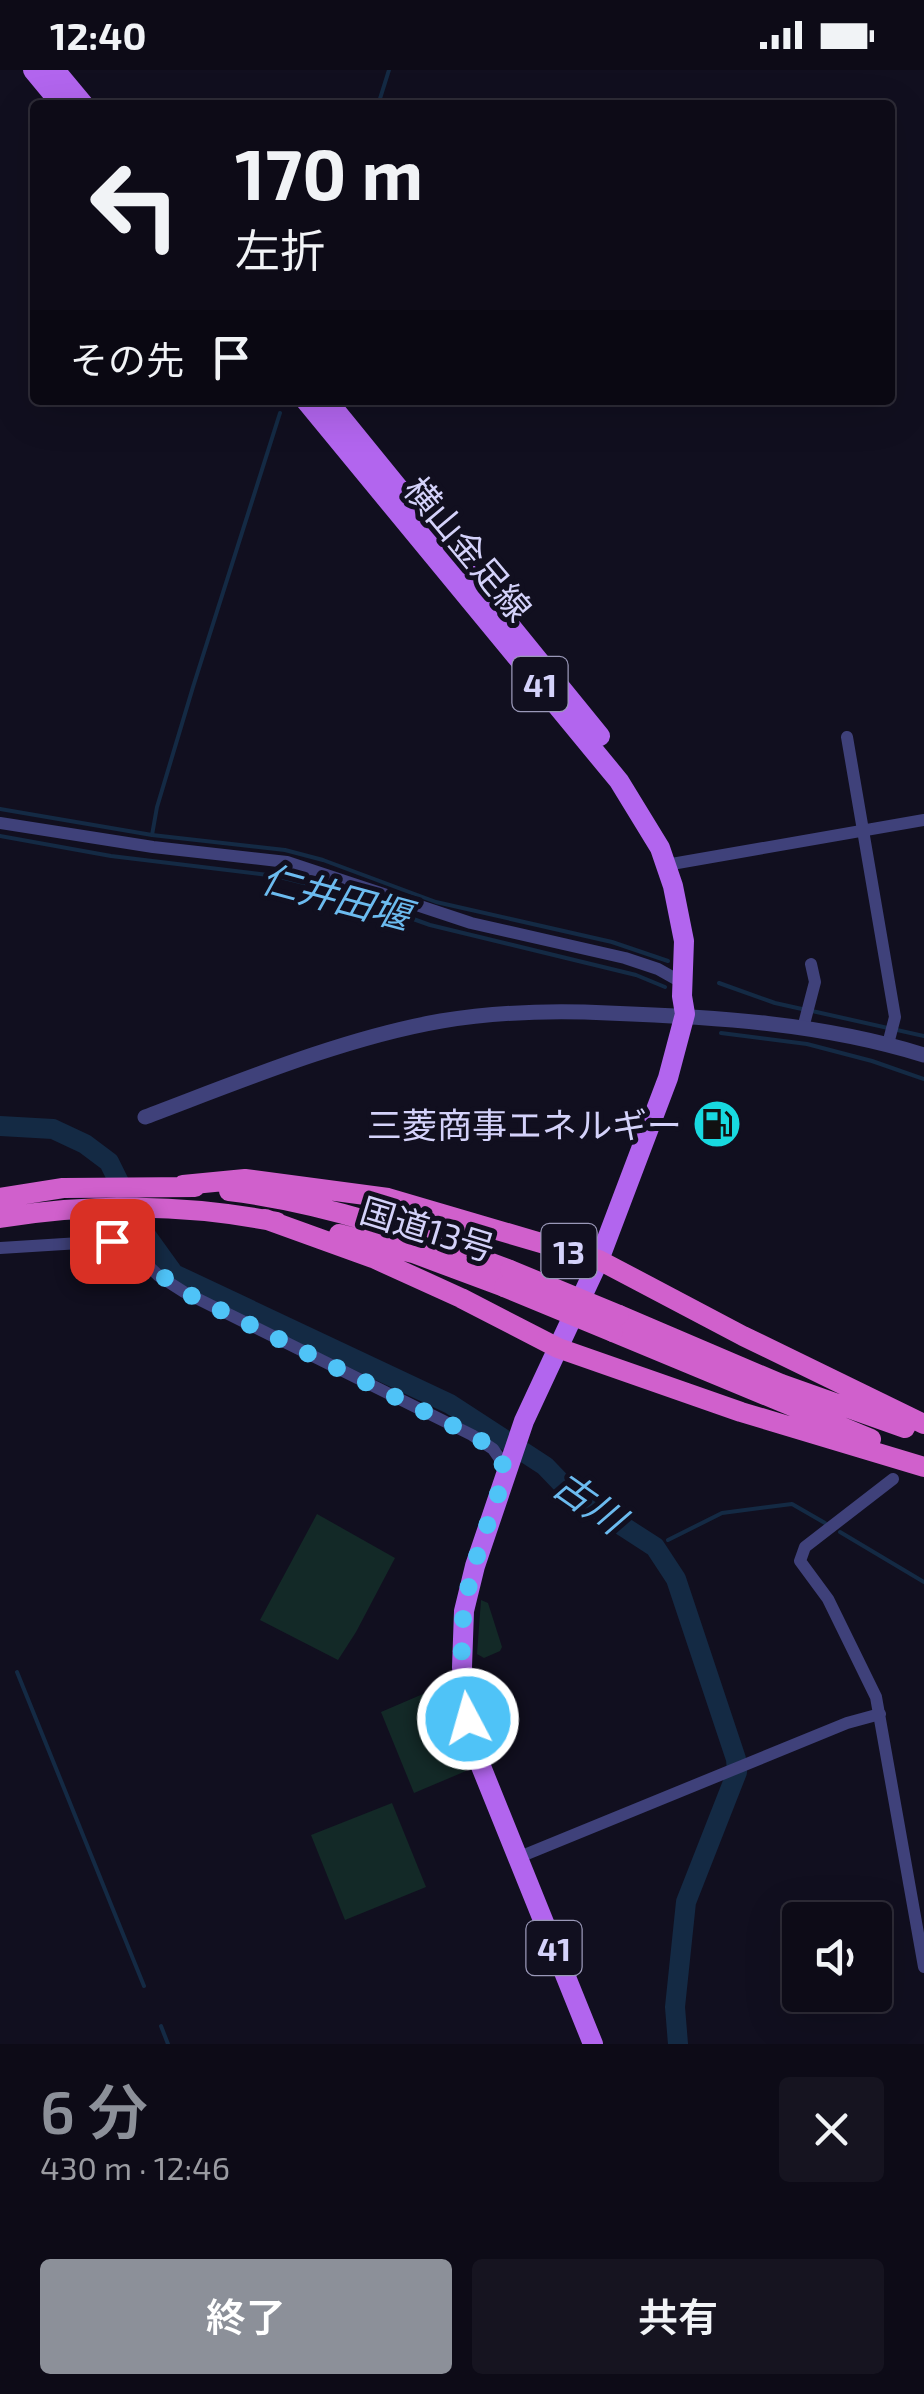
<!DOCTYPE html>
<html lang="ja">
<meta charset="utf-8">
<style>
body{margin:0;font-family:"Exo 2","Noto Sans JP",sans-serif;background:#161420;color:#f1f3f6;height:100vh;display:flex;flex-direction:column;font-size:38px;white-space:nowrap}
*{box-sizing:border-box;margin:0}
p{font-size:32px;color:#9a9ba1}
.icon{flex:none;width:55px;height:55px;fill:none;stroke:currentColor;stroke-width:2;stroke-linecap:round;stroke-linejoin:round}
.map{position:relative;height:1974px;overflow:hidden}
.details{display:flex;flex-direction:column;background:#0d0b17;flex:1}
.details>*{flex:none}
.guide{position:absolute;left:30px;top:30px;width:865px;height:305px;border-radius:10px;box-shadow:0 10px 40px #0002,0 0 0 2px #2d2b36;background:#0d0b17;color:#f1f3f6;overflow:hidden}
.fabs{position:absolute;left:782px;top:1832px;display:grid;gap:20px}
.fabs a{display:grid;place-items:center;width:110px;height:110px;border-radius:10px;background:#0d0b17;box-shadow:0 10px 40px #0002,0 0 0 2px #2d2b36;font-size:50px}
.pin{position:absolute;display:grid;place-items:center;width:85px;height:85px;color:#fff;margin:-42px;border-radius:20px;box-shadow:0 5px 15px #0006}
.me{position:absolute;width:110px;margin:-55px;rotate:354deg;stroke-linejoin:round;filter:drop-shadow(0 0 8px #0008)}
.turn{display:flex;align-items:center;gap:35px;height:210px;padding:0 40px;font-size:45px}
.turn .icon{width:130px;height:130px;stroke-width:2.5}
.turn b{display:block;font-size:70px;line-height:85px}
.then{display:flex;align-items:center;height:95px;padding:0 40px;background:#0003;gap:20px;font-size:38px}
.round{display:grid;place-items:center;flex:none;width:105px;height:105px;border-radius:10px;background:#161420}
.headline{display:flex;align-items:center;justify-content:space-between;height:170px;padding:0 40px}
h1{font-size:60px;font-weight:600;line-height:75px;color:#8c9099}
.primary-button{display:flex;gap:20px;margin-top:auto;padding:20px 40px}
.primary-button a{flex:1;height:115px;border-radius:10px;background:#8c9099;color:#fff;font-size:40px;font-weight:600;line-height:115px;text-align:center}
.primary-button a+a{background:#161420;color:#f1f3f6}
.status{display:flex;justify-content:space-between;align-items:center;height:70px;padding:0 50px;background:#0d0b17;direction:ltr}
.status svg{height:28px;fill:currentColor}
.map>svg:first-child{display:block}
.green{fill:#132927}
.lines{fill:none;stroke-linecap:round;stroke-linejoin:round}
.stream{stroke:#142a44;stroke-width:4}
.river{stroke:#142a44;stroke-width:20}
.minor{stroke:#3f417a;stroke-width:12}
.tertiary{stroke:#3f417a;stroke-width:15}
.primary{stroke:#b265ee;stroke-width:20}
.trunk{stroke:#d060cc;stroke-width:20}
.trunk-bridge{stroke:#d060cc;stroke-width:20}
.route{stroke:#4fc3f7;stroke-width:18;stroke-dasharray:0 32.4}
.labels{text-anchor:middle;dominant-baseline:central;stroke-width:10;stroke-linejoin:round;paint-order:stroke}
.shield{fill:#110f1f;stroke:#9a98b8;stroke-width:2.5}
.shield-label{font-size:32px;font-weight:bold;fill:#d4d2fa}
.street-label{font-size:35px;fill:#d4d2fa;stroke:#110f1f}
.poi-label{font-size:35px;fill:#d4d2fa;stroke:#110f1f;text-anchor:end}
.water-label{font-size:38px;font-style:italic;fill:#6cbbef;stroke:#110f1f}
</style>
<div class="status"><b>12:40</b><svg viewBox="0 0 49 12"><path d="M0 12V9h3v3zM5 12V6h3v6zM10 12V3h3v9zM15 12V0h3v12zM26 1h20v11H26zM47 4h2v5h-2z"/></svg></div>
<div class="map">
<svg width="924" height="1974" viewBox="0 0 924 1974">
<rect width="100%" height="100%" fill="#110f1f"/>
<path class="green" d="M 317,1444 L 395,1488 L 356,1562 L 338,1590 L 260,1550 Z
M 481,1530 L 488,1533 L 502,1577 L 500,1581 L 484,1588 L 477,1584 Z
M 444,1615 L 466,1701 L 414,1723 L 381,1642 Z
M 392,1733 L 426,1817 L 345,1850 L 311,1765 Z"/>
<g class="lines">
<path class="stream" d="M 378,35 L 389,0
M 0,739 L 152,765 L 285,780 L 323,790 L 436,832 L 612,872 L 668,891
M 152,765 L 157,737 L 193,617 L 280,343
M 0,766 L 111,786 L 276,806 L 332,820 L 430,855 L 636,905 L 665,917
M 719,913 L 775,933 L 802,939
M 812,941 L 924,966
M 721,963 L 807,974 L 872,991 L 924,1009
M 840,1462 L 924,1512
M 668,1470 L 722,1443 L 792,1434 L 825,1453
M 655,1477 L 658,1475
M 17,1602 L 144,1916
M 161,1956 L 168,1974"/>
<path class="river" d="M 0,1056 L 53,1059 L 85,1074 L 109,1092 L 143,1161 L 174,1204 L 450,1334 L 545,1396 L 570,1422 L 655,1477 L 676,1509 L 736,1689 L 737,1702 L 686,1832 L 675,1937 L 678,1974"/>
<path class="minor" d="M 847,667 L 895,947 L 888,974
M 0,753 L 153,777 L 287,792 L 471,853 L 625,888 L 658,899 L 683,913
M 666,795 L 924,750
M 803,958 L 815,912 L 811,894
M 0,1178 L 112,1171 L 129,1178 L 159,1206 L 184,1222 L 472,1365 L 493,1379 L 507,1399
M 893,1409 L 805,1477 L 800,1491 L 828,1529 L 876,1627 L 924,1897
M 517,1788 L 847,1653 L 880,1644"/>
<path class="tertiary" d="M 145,1047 C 238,1012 343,968 441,951 C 497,942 552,940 608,943 C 715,947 821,953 924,985"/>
<path class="primary" d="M 33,0 L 62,35
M 55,0 L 84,35
M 305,330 L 619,711 L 660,778 L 673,816 L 684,871 L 682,926 L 685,944 L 668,1008 L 599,1190 L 524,1351 L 475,1496 L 464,1541 L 462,1597 L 467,1649 L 476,1684 L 593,1974
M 327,330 L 600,666"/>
<path class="trunk" d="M 183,1115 L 245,1109 L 388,1128 L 599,1190 L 743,1266 L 924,1354
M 229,1121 C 327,1133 417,1165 510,1200
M 0,1128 L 63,1118 L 195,1117
M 0,1148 C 90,1133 187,1134 277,1152
M 265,1149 L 373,1188 L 461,1228 L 558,1278 L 741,1342 L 924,1397
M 339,1164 L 413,1183 L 504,1217
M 619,1245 L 781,1314 L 905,1358
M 613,1262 L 871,1369"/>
<path class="trunk-bridge" d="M 510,1200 L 619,1245
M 504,1217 L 613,1262"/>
</g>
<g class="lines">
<path class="route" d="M 112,1171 C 139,1182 159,1206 184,1222 L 472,1365 L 493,1378 L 506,1400 C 492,1445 471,1493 464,1541 C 459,1577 463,1613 468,1649"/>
</g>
<defs>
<g id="fuel-disc" transform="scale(2.5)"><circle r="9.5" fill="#18d9e0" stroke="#110f1f"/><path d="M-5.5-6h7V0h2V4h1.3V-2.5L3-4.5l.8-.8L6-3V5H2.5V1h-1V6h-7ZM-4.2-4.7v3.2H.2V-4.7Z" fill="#111"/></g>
</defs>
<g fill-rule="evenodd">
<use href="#fuel-disc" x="717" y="1054"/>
</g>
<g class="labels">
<g class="shield">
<rect x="512.5" y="587" width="55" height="54" rx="8"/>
<rect x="541.5" y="1154" width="55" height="54" rx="8"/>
<rect x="526.5" y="1851" width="55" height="54" rx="8"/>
</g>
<g class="shield-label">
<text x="540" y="614">41</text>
<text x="569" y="1181">13</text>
<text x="554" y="1878">41</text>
</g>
<g class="street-label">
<text transform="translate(469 478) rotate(50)">横山金足線</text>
<text transform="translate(428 1158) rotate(17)">国道13号</text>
</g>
<g class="poi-label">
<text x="682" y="1054">三菱商事エネルギー</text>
</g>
<g class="water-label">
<text transform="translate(336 826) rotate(15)">仁井田堰</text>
<text transform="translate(590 1431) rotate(35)">古川</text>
</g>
</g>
</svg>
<div class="fabs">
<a><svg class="icon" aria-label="sound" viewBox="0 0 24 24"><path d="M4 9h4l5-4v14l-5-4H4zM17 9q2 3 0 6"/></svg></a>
</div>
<div class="pin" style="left:112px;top:1171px;background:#d93025"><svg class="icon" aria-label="arrive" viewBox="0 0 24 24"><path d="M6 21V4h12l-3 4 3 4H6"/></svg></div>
<svg class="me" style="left:468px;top:1649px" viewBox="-20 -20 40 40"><circle r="17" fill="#4fc3f7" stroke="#fff" stroke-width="3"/><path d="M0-11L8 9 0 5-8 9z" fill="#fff"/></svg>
<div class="guide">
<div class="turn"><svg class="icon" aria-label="left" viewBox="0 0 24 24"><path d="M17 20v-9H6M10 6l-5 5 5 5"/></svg><div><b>170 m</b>左折</div></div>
<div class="then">その先<svg class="icon" aria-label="arrive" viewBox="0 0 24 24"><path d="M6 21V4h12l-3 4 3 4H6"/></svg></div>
</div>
</div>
<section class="details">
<div class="headline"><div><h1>6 分</h1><p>430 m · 12:46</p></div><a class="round"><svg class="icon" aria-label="close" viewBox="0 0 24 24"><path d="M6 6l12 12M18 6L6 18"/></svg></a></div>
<div class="primary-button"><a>終了</a><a>共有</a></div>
</section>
